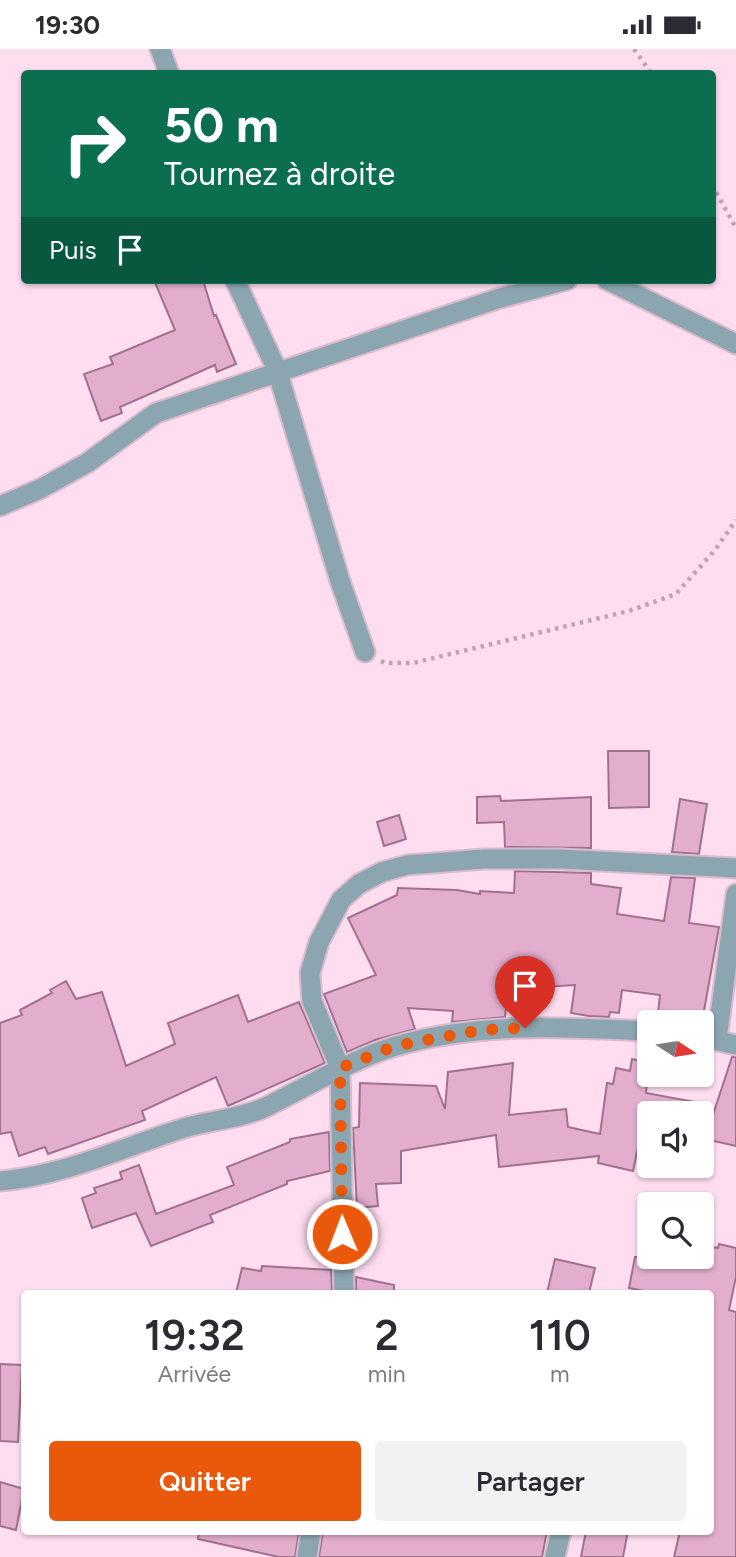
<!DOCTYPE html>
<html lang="fr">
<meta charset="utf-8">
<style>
body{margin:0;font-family:Figtree,sans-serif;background:#f2f2f3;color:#2b2b33;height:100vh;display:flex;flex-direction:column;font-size:26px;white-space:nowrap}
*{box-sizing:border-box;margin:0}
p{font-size:23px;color:#7c7c81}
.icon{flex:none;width:38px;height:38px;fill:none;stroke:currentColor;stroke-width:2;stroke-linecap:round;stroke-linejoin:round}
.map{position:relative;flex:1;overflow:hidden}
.panel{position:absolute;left:21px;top:1241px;width:693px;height:245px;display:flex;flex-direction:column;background:#fff;border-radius:7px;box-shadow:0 2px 5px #0004}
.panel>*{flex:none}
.banner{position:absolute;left:21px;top:21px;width:695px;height:214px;border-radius:7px;box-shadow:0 2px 5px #0004;background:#0b6e4f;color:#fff;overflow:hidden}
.needle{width:46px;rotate:102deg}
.tools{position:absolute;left:637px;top:961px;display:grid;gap:14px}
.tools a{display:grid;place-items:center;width:77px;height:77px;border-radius:7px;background:#fff;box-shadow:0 2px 5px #0004;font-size:35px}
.pin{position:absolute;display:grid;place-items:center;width:60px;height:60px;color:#fff;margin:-72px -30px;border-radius:50% 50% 50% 0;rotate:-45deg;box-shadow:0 0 7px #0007}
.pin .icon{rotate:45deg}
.me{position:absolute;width:77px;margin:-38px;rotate:359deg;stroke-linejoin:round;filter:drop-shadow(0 0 5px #0008)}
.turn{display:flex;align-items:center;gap:24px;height:147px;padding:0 28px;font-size:32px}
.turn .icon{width:91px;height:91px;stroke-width:2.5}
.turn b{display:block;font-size:49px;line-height:60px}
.then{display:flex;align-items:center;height:66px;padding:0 28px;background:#0003;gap:14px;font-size:26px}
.eta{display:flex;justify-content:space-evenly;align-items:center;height:119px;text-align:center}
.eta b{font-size:42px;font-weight:600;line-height:49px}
.button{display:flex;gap:14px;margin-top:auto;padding:14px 28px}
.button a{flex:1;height:80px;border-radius:7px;background:#ea580c;color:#fff;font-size:28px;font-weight:600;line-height:80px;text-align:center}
.button a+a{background:#f2f2f3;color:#2b2b33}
.status{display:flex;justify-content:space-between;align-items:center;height:49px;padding:0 35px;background:#fff;direction:ltr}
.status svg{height:19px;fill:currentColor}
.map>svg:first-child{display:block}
.building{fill:#e3aece;stroke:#a1708e;stroke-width:2}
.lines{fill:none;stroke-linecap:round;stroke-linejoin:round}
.minor-casing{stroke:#dabbcd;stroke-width:23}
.path{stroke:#c0a3b3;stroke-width:4.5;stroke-dasharray:3.5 5;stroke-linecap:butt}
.minor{stroke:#8ba6b0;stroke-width:19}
.route{stroke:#ea580c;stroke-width:12;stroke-dasharray:0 21.6}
</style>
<div class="status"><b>19:30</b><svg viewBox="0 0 49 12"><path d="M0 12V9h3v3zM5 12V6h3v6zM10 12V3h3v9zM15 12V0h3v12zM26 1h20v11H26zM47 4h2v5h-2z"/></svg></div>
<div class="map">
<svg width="736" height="1508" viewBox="0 0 736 1508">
<rect width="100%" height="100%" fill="#feddf0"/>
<path class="building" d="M 154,231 L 203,231 L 214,267 L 216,266 L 236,315 L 217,323 L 215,316 L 120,358 L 122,364 L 101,372 L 84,325 L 113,315 L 110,308 L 175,281 Z
M 608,702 L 649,702 L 649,758 L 609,759 Z
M 500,747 L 501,752 L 591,748 L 591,799 L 505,798 L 504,773 L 477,774 L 477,748 Z
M 680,750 L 707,755 L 699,805 L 672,803 Z
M 399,766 L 406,790 L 384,797 L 377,773 Z
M 515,822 L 591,824 L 591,835 L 621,839 L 617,865 L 664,872 L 671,828 L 695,829 L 689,874 L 719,878 L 702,973 L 657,973 L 660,946 L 622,941 L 619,964 L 610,963 L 609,968 L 589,967 L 571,964 L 575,936 L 508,940 L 505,968 L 452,973 L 453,962 L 408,959 L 415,980 L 375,991 L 347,1003 L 324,945 L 376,926 L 348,869 L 397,846 L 398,839 L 457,841 L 480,845 L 480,842 L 514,844 Z
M 66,932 L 76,950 L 102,943 L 126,1017 L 175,995 L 168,974 L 238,946 L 248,973 L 299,953 L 325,1014 L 228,1057 L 216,1028 L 142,1062 L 145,1071 L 48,1105 L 45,1098 L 19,1107 L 11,1083 L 0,1085 L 0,974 L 22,966 L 20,961 L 52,944 L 50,941 Z
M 732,1008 L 736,1008 L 736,1097 L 705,1090 Z
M 632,1010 L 649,1014 L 646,1044 L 706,1055 L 705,1064 L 649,1064 L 649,1076 L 643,1075 L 633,1122 L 598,1114 L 599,1107 L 499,1118 L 496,1086 L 401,1102 L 401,1134 L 376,1135 L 378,1157 L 357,1159 L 353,1079 L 359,1078 L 360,1034 L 436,1037 L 445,1060 L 448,1023 L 513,1014 L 509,1066 L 566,1060 L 568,1078 L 600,1085 L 607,1034 L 613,1035 L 616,1019 L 630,1022 Z
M 329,1083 L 330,1122 L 287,1132 L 287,1135 L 210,1166 L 213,1173 L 151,1197 L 136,1164 L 92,1179 L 82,1149 L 96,1144 L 94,1139 L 122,1130 L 120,1123 L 139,1116 L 156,1165 L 234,1136 L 227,1118 L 290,1093 L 290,1090 Z
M 719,1195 L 736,1199 L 736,1228 L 729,1261 L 736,1263 L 736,1508 L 674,1508 L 680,1482 L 710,1482 L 710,1244 L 654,1244 L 629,1239 L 635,1208 L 702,1208 L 702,1196 L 718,1199 Z
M 555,1210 L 595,1219 L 589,1244 L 547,1244 Z
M 262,1217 L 331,1221 L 332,1244 L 236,1244 L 242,1219 L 261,1222 Z
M 356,1228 L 394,1236 L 394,1244 L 356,1244 Z
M 0,1315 L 22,1316 L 18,1393 L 0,1392 Z
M 0,1433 L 24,1440 L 16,1481 L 0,1477 Z
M 199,1482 L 299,1482 L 295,1508 L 279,1508 L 198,1490 Z
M 323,1482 L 547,1482 L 542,1508 L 319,1508 Z
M 586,1482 L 628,1482 L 623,1508 L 581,1508 Z"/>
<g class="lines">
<g class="minor-casing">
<path id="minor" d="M 160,0 L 169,24
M 235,231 L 277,321 L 340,532 L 365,603
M 607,231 L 736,295
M 0,457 L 40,440 L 87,414 L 156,364 L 497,250 L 567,231
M 702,988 L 736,996
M 717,990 L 736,845
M 0,1132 C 63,1127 124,1098 184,1079 C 211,1071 240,1070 266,1058 C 309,1037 350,1011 396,997 C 478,973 565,978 649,982
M 344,1244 L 340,1019 L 312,952 L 310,924 L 319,893 L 341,851 L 359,835 L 382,823 L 407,816 L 484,810 L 560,810 L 736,819
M 307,1508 L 311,1482
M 555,1508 L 561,1482"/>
</g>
<path class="path" d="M 634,0 L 651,24
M 712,136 L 736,179
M 381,612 L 385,614 L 413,614 L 629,562 L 676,545 L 715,501 L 736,471"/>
<use href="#minor" class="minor"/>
</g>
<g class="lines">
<path class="route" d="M 342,1185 L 340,1019 L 395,997 L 481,981 L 525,979"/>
</g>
</svg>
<div class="tools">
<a><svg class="needle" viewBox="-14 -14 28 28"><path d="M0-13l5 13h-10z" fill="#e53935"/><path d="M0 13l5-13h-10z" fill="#7c7c81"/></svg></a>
<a><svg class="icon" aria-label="sound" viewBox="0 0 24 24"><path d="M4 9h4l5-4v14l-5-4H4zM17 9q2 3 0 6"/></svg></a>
<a><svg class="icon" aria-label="search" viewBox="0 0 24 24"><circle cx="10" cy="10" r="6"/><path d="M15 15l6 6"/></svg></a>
</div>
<div class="pin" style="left:525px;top:979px;background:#d93025"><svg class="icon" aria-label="arrive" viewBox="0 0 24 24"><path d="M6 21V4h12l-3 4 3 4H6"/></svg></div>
<svg class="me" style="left:342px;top:1185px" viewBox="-20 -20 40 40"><circle r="17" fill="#ea580c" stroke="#fff" stroke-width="3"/><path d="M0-11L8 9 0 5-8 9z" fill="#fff"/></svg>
<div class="banner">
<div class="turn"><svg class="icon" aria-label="right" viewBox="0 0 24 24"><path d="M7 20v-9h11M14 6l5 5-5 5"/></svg><div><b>50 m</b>Tournez à droite</div></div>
<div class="then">Puis<svg class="icon" aria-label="arrive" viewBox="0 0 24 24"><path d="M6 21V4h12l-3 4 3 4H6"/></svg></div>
</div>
<section class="panel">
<div class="eta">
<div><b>19:32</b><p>Arrivée</p></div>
<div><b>2</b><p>min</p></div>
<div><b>110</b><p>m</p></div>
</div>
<div class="button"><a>Quitter</a><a>Partager</a></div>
</section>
</div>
